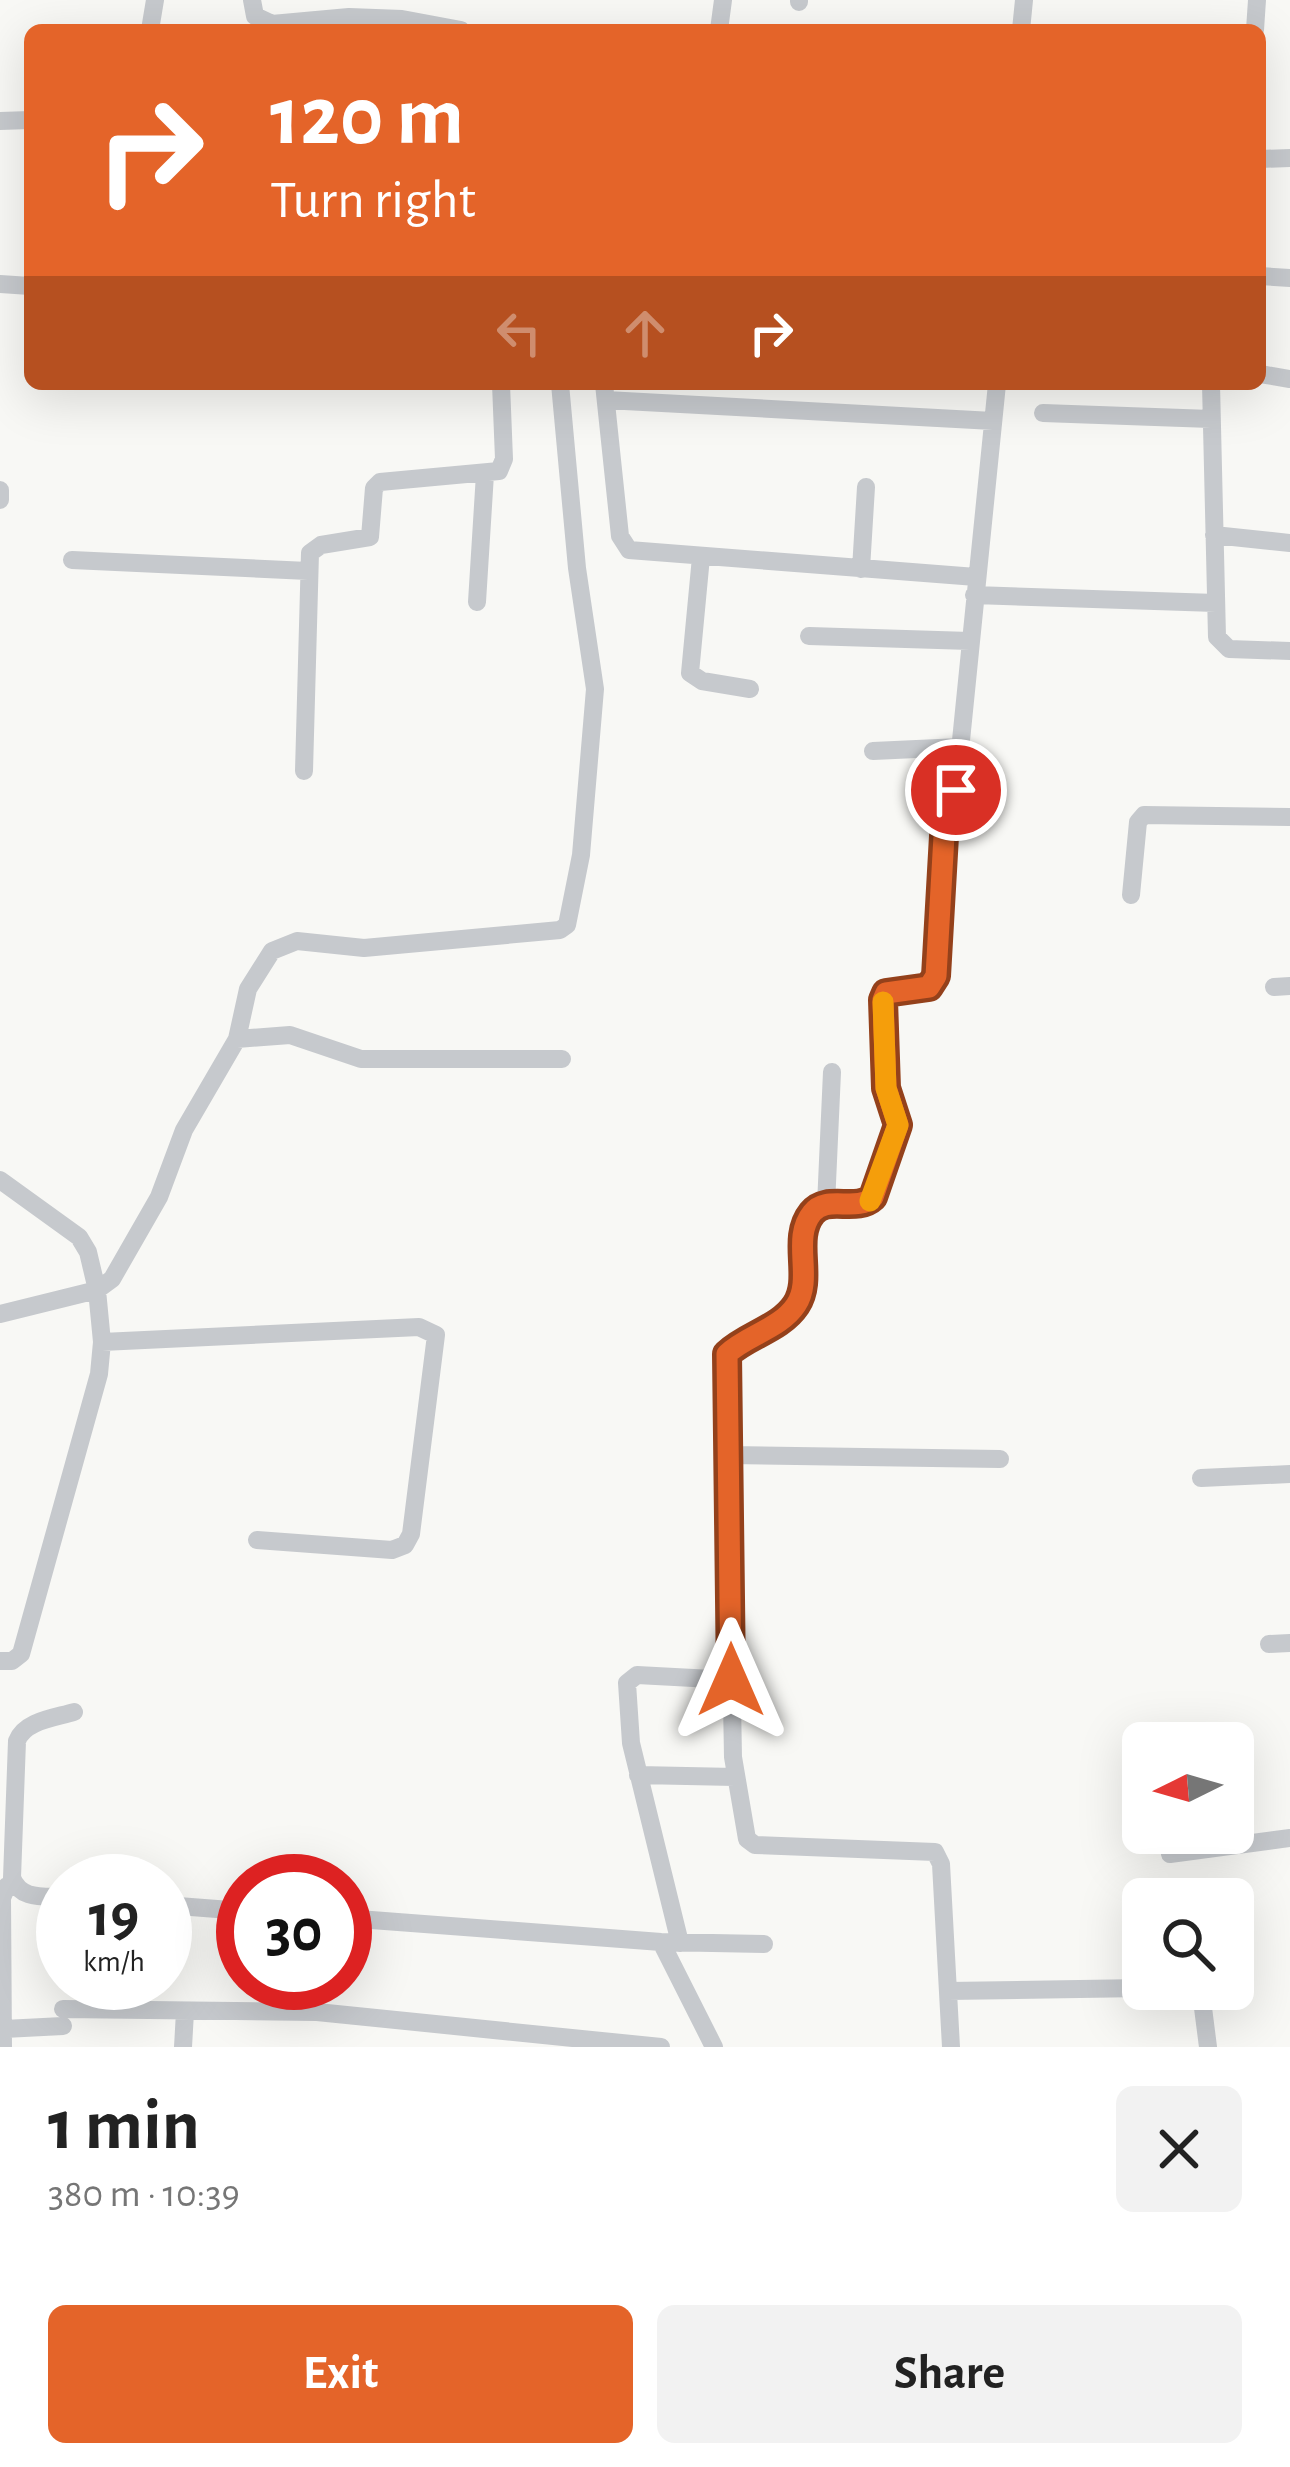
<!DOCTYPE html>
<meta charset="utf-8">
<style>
body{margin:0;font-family:"Alegreya Sans",sans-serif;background:#f2f2f2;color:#222;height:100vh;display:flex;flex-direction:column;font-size:45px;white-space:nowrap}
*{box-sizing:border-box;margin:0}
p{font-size:39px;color:#767676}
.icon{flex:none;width:66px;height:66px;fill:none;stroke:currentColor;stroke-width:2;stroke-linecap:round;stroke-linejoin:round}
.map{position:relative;height:2047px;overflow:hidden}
.panel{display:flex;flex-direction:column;background:#fff;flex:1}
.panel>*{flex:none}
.guide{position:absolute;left:24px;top:24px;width:1242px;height:366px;border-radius:18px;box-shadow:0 12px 48px #0002;background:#e46429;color:#fff;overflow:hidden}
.needle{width:78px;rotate:265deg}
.fabs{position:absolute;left:1122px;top:1722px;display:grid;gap:24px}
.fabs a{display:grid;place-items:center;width:132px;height:132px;border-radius:18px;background:#fff;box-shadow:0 12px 48px #0002;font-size:60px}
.speed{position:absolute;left:36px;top:1854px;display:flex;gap:24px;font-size:60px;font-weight:700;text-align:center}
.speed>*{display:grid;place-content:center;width:156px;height:156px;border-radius:50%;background:#fff;box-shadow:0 12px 48px #0002;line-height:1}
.speed small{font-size:30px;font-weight:400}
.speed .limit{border:18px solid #d22;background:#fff;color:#111}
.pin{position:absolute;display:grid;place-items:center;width:102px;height:102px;color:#fff;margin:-51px;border:6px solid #fff;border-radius:50%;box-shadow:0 3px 12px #0007}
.me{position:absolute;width:132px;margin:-66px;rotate:0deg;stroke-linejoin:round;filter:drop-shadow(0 0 9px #0008)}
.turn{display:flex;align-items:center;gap:42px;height:252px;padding:0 48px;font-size:54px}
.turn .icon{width:156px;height:156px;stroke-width:2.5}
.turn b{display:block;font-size:84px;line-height:102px}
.lanes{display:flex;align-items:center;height:114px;padding:0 48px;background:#0003;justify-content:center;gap:60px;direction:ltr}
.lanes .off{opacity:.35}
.round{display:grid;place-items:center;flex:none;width:126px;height:126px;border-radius:18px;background:#f2f2f2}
.summary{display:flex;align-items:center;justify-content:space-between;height:204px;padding:0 48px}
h1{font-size:72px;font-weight:600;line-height:90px}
.button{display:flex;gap:24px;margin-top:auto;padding:24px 48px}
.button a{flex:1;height:138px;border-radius:18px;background:#e46429;color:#fff;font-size:48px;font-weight:600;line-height:138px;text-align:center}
.button a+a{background:#f2f2f2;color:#222}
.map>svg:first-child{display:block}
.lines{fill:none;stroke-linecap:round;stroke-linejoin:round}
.street{stroke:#c6c9cd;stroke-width:18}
.route-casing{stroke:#94411b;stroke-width:30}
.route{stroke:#e46429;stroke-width:21}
.slow{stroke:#f59e0b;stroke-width:21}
</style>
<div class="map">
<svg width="1290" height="2047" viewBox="0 0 1290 2047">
<rect width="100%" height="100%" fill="#f8f8f5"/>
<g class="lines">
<path class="street" d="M 252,0 L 255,16 L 272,24 L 349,17 L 402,19 L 401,30
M 799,2 L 799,0
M 402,19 L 461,30
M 150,30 L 155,0
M 719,30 L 723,0
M 1021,30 L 1024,0
M 1255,30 L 1257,0
M 0,121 L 30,120
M 1260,159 L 1290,158
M 1260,276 L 1290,278
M 0,284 L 30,286
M 1260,374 L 1290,379
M 604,384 L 620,536 L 629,550 L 976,577
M 1211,384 L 1217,637 L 1229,649 L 1290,651
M 606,400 L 993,421
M 1043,413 L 1211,419
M 0,490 L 0,500
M 1214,535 L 1290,543
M 701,557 L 690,673 L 702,681 L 750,689
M 72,560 L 308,571
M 861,569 L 866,487
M 974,595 L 1216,603
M 477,602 L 485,474
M 809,636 L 970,641
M 873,751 L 960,747
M 304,771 L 310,553 L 321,545 L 370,537 L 374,488 L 380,482 L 499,471 L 504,459 L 501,384
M 1131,895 L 1138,822 L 1144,815 L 1290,817
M 1274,987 L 1290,986
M 237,1039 L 290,1035 L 361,1059 L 562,1059
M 0,1180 L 79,1237 L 88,1252 L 97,1290 L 102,1342 L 99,1374 L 21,1654 L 12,1661 L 0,1661
M 826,1205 L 832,1072
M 0,1314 L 97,1290 L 112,1279 L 159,1197 L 184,1130 L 237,1039 L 248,989 L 272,951 L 297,941 L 364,948 L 560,930 L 567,925 L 581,855 L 595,689 L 577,568 L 560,384
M 102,1342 L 419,1327 L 436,1335 L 411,1534 L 405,1545 L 392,1550 L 257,1540
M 729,1455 L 1000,1459
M 1201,1478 L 1290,1474
M 1269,1644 L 1290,1643
M 638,1775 L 735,1777
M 1170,1854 L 1290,1838
M 63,1897 C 42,1896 21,1900 12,1878 L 17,1741 C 24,1721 54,1718 74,1712
M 165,1905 L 243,1911
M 345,1918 L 661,1942 L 764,1944
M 661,1942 L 714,2047
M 680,1943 L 631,1743 L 627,1683 L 637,1675 L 731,1680
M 1193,1989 L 1202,2000 L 1208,2047
M 948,1991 L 1143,1988
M 63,2009 L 317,2012 L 661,2047
M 4,2029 L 63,2026
M 3,2047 L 2,1898 L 7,1886
M 183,2047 L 185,2012
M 951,2047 L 941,1864 L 935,1852 L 755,1845 L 747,1839 L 733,1757 L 726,1363 C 731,1337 774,1331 791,1312 C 815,1285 788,1219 821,1206 C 835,1201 853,1206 868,1203 L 892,1148 L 898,1125 L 886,1088 L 883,1000 L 887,993 L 929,987 L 936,977 L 944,836 L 956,790 L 997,384"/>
</g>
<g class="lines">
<g class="route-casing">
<path id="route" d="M 731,1680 L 727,1354 C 747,1335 780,1329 796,1305 C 814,1278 791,1239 812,1213 C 827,1194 856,1213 873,1197 L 898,1125 L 886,1088 L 883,1000 L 886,993 L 929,987 L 936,976 L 944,836 L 956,790"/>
</g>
<use href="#route" class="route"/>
<path class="slow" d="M 870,1201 L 898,1125 L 886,1088 L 883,1002"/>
</g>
</svg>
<div class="fabs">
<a><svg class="needle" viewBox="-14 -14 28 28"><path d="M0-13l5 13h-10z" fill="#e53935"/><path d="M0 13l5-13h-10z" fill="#767676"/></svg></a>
<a><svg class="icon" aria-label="search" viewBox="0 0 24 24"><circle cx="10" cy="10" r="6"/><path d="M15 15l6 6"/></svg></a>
</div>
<div class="speed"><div>19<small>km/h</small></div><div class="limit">30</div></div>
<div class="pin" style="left:956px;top:790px;background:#d93025"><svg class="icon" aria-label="arrive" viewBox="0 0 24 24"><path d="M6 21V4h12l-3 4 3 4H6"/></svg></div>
<svg class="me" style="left:731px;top:1680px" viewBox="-20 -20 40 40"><path d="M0-17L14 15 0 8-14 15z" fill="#e46429" stroke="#fff" stroke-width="4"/></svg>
<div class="guide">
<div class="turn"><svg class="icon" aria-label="right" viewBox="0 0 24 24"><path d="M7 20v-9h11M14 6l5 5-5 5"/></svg><div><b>120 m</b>Turn right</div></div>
<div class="lanes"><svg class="icon off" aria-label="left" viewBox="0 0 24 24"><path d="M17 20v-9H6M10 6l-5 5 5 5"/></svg><svg class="icon off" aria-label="ahead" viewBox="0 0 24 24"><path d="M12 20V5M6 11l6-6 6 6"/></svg><svg class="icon" aria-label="right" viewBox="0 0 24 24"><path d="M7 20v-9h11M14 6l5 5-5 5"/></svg></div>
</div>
</div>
<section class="panel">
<div class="summary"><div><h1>1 min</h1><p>380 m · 10:39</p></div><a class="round"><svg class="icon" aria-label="close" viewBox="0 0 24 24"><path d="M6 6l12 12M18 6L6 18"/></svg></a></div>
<div class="button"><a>Exit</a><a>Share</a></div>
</section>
